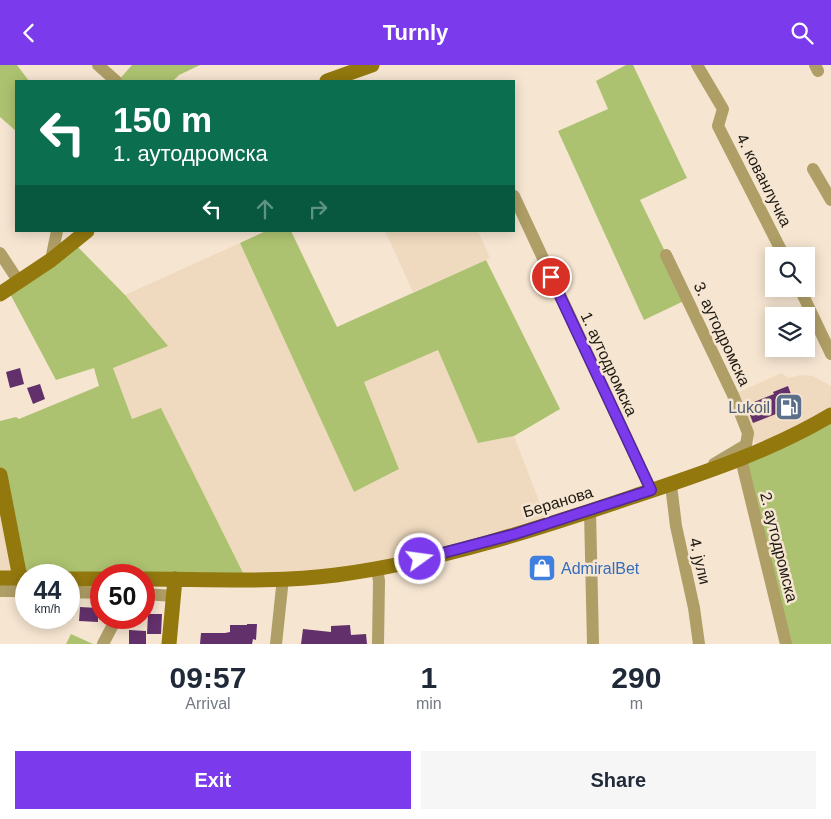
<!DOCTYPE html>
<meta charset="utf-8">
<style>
body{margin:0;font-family:Helvetica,sans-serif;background:#f6f6f7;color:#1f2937;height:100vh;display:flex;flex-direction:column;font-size:19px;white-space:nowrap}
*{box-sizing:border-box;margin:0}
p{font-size:16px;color:#747a83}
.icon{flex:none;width:28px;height:28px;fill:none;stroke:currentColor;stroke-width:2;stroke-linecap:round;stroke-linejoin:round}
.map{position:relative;height:579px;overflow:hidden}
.sheet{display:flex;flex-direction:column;background:#fff;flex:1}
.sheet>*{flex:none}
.banner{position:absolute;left:15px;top:15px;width:500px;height:152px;border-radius:0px;box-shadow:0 2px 12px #0003;background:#0b6e4f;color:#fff;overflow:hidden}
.tools{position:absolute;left:765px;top:182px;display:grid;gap:10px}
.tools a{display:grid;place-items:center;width:50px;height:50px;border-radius:0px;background:#fff;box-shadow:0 2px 12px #0003;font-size:25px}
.speed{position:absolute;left:15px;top:499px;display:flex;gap:10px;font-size:25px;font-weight:700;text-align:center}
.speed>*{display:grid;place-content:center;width:65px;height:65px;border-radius:50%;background:#fff;box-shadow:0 2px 12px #0003;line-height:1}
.speed small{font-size:12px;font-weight:400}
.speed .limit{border:8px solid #d22;background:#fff;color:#111}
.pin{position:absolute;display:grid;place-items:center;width:42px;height:42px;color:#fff;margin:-21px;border:2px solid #fff;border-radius:50%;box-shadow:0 1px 5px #0007}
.me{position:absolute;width:55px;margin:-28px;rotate:76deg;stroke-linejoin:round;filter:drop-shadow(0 0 4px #0008)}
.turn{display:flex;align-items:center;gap:18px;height:105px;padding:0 15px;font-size:22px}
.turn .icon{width:65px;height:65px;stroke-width:2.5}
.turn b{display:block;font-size:35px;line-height:42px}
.lanes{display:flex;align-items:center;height:48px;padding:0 15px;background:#0003;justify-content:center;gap:25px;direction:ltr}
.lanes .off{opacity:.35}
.eta{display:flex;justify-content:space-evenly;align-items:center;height:85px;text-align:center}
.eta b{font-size:30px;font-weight:600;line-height:35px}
.cta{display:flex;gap:10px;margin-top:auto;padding:10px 15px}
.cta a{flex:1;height:58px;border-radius:0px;background:#7c3aed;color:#fff;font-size:20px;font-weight:600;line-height:58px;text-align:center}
.cta a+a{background:#f6f6f7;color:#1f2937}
header{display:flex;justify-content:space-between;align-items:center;height:65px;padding:0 15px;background:#7c3aed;color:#fff;font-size:22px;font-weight:600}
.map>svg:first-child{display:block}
.built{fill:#efdabf}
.green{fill:#adc270}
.building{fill:#62306a}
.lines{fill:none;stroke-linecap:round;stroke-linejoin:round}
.street{stroke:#af9e66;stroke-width:12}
.secondary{stroke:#93780e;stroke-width:15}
.route-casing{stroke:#51269a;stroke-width:12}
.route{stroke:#7c3aed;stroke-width:9}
.labels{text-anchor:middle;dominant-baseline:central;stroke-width:5;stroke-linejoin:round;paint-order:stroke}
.street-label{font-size:16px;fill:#1e1911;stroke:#f5e5d1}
.service-label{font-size:16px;fill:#4e5e75;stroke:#f5e5d1;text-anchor:end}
.shop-label{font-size:16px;fill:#366cbe;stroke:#f5e5d1;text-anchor:start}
</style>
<header><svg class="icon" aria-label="back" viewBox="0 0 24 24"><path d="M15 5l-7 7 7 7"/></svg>Turnly<svg class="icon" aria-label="search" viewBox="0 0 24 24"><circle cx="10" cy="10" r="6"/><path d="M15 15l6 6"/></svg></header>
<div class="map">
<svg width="831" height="579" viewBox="0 0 831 579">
<rect width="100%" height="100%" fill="#f5e5d1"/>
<path class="built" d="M 385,166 L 478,166 L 490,193 L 413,227 Z
M 240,178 L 354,427 L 399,404 L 363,317 L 438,285 L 478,378 L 514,371 L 548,459 L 391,501 L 246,514 L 161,344 L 132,354 L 112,303 L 167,281 L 125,230 Z
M 781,308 L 789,313 L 800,310 L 813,311 L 831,321 L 831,350 L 759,386 L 733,330 Z
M 0,410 L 20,513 L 0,513 Z"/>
<path class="green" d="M 0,0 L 17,0 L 29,16 L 16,16 L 16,66 L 0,52 Z
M 132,0 L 200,0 L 179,10 L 173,16 L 118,16 Z
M 626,0 L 633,0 L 687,113 L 640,135 L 688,234 L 644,255 L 558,66 L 608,44 L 596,16 Z
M 266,166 L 291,166 L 337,262 L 486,195 L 560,344 L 514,371 L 478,378 L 438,285 L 364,317 L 399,404 L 354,427 L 240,178 Z
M 74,178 L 125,230 L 168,281 L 113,303 L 132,354 L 161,343 L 246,514 L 144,510 L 26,510 L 0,410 L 0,356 L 16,352 L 19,354 L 99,321 L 94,303 L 56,315 L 8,225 Z
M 831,350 L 831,579 L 786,579 L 741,394 Z
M 71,569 L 93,579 L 66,579 Z"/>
<path class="building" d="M 20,303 L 24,319 L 10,323 L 6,307 Z
M 40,319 L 45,334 L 33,339 L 27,323 Z
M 788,321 L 796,343 L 781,349 L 781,347 L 753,358 L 746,340 L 774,329 L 773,327 Z
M 80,542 L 98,543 L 98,557 L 79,556 Z
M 148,549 L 162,549 L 161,569 L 147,569 Z
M 247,559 L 257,559 L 256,575 L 253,574 L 252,579 L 200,579 L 201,568 L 225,568 L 230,567 L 230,560 L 247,560 Z
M 350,560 L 351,570 L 366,569 L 367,579 L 301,579 L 303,564 L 331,567 L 331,561 Z
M 129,565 L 146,566 L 146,579 L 129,579 Z"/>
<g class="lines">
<path class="street" d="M 98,0 L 116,16
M 697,0 L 723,44 L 718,61 L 784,191
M 815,0 L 818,6
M 813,104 L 831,135
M 514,131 L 651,425
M 0,188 L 19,217
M 666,190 L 733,330 L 748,368 L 746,380 L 714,399
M 51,195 L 57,166
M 800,224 L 831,289
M 741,394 L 786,579
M 671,420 L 676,461 L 694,543 L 699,579
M 590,446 L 593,579
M 377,503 L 379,516 L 378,579
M 0,526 L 26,526
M 69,527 L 101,528
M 144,529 L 174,531
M 103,579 L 117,552
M 276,579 L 283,513"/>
<path class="secondary" d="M 327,16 L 372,0
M 0,229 L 51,195 L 87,166
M 0,410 L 20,513
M 0,513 L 26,513
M 69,514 L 101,514
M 144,514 C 206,514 275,518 336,510 C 436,497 537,464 632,432 C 700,409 769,387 831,350
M 169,579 L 175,514"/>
</g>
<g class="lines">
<g class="route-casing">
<path id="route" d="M 420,494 L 515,469 L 651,425 L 551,212"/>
</g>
<use href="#route" class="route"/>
</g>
<defs>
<g id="fuel-square" transform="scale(1.4375)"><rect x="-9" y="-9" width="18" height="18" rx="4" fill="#5c6f8a" stroke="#f5e5d1"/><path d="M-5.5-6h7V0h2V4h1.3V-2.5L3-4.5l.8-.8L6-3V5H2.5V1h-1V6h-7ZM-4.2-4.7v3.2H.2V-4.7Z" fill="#fff"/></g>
<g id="shop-square" transform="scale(1.4375)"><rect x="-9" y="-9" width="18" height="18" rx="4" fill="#3f7fe0" stroke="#f5e5d1"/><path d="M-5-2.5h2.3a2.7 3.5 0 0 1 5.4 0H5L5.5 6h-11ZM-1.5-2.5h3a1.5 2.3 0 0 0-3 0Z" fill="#fff"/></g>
</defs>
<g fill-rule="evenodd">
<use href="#fuel-square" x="789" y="342"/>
<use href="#shop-square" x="542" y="503"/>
</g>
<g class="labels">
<g class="street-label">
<text transform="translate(764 115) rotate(63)">4. кованлучка</text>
<text transform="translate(722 269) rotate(65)">3. аутодромска</text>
<text transform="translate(609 299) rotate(65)">1. аутодромска</text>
<text transform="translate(558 437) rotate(-17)">Беранова</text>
<text transform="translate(779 482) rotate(76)">2. аутодромска</text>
<text transform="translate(700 496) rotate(77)">4. јули</text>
</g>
<g class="service-label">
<text x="770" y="342">Lukoil</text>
</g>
<g class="shop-label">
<text x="561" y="503">AdmiralBet</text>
</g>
</g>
</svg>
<div class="tools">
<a><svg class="icon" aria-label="search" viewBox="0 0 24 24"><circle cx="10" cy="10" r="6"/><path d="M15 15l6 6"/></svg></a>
<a><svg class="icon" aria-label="layers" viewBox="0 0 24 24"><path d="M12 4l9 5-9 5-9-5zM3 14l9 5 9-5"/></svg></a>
</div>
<div class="speed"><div>44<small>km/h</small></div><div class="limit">50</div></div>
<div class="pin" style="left:551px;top:212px;background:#d93025"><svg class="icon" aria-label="arrive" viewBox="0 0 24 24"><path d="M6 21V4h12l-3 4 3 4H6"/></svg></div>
<svg class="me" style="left:420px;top:494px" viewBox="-20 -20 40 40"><circle r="17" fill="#7c3aed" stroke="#fff" stroke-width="3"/><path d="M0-11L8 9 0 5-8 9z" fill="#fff"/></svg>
<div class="banner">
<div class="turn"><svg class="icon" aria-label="left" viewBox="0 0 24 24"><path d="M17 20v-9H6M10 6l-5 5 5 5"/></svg><div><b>150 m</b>1. аутодромска</div></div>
<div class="lanes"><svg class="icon" aria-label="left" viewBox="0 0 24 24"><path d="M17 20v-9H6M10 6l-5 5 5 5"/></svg><svg class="icon off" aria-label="ahead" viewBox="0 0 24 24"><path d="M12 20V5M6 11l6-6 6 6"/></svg><svg class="icon off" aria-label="right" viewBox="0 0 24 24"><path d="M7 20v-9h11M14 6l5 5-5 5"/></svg></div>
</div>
</div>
<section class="sheet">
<div class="eta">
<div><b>09:57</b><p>Arrival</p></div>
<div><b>1</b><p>min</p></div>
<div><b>290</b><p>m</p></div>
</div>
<div class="cta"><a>Exit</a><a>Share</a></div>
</section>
